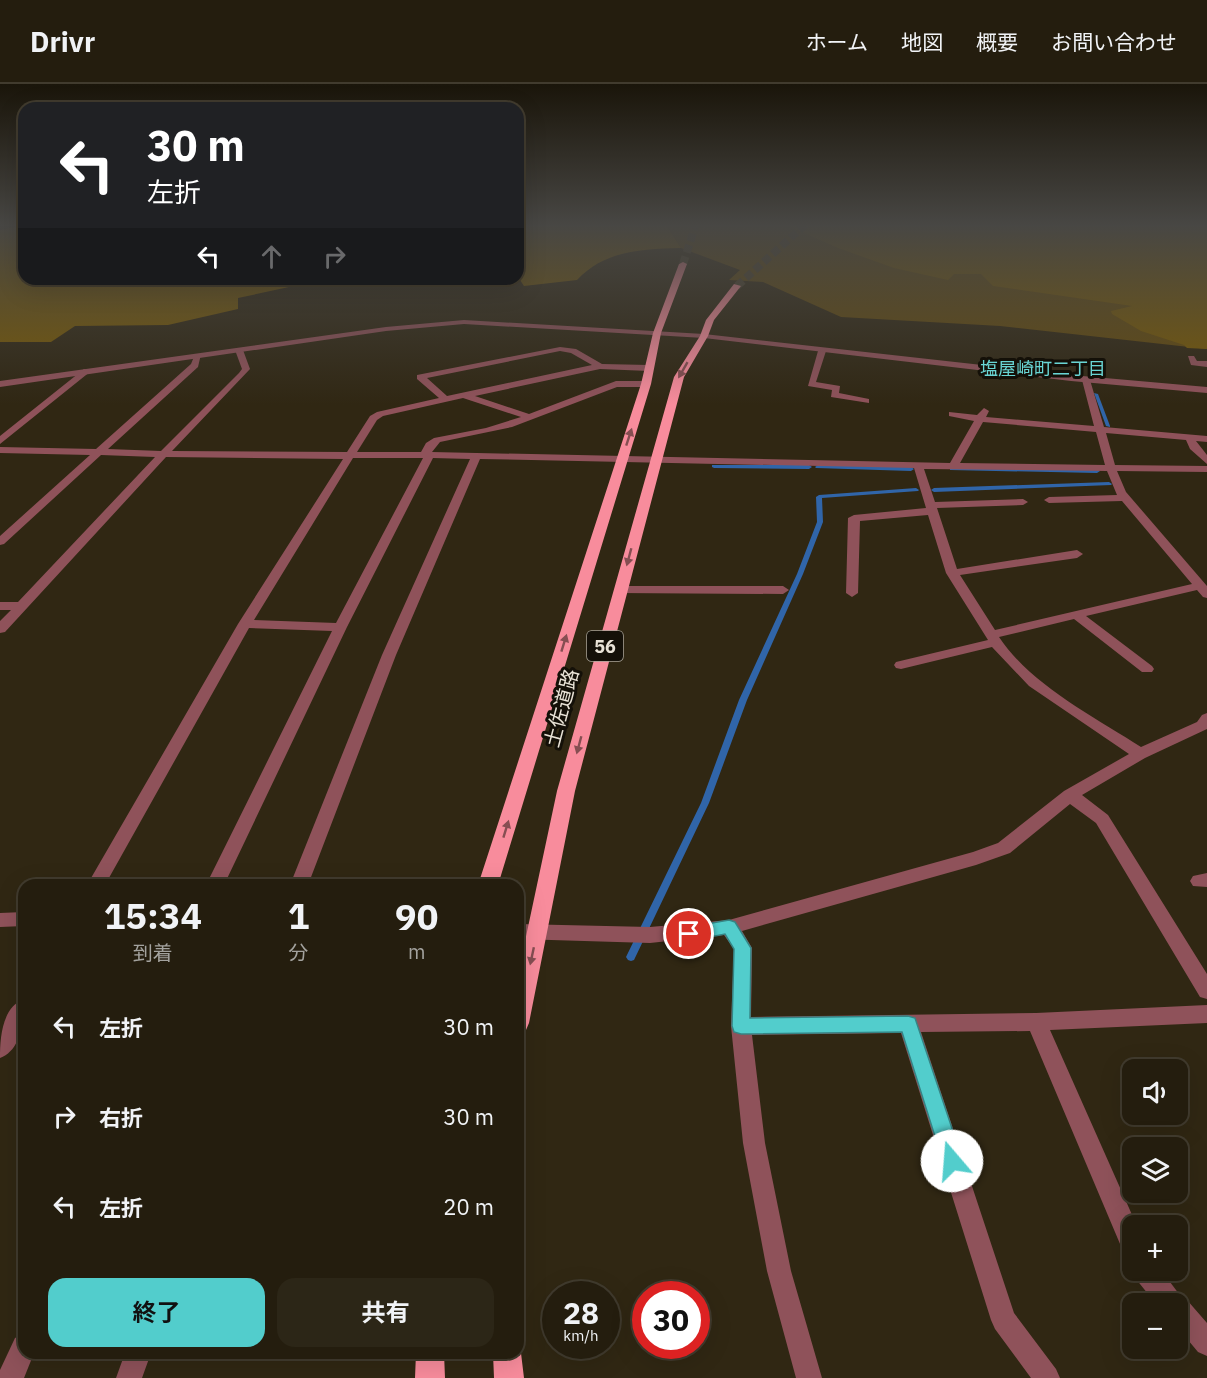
<!DOCTYPE html>
<html lang="ja">
<meta charset="utf-8">
<style>
body{margin:0;font-family:"IBM Plex Sans","Noto Sans JP",sans-serif;background:#2c2617;color:#f1f3f6;height:100vh;display:flex;flex-direction:column;font-size:22px;white-space:nowrap}
*{box-sizing:border-box;margin:0}
p{font-size:20px;color:#a3a29e}
.icon{flex:none;width:33px;height:33px;fill:none;stroke:currentColor;stroke-width:2;stroke-linecap:round;stroke-linejoin:round}
.map{position:relative;flex:1;overflow:hidden}
.side{position:absolute;left:18px;top:795px;width:506px;height:480px;display:flex;flex-direction:column;background:#241d0e;border-radius:18px;box-shadow:0 6px 24px #0002,0 0 0 2px #413b2e}
.side>*{flex:none}
.hud{position:absolute;left:18px;top:18px;width:506px;height:183px;border-radius:18px;box-shadow:0 6px 24px #0002,0 0 0 2px #413b2e;background:#202124;color:#fff;overflow:hidden}
.fabs{position:absolute;left:1122px;top:975px;display:grid;gap:12px}
.fabs a{display:grid;place-items:center;width:66px;height:66px;border-radius:12px;background:#241d0e;box-shadow:0 6px 24px #0002,0 0 0 2px #413b2e;font-size:30px}
.speed{position:absolute;left:542px;top:1197px;display:flex;gap:12px;font-size:30px;font-weight:700;text-align:center}
.speed>*{display:grid;place-content:center;width:78px;height:78px;border-radius:50%;background:#241d0e;box-shadow:0 6px 24px #0002,0 0 0 2px #413b2e;line-height:1}
.speed small{font-size:15px;font-weight:400}
.speed .limit{border:9px solid #d22;background:#fff;color:#111}
.pin{position:absolute;display:grid;place-items:center;width:51px;height:51px;color:#fff;margin:-26px;border:3px solid #fff;border-radius:50%;box-shadow:0 2px 6px #0007}
.me{position:absolute;width:66px;margin:-33px;rotate:342deg;stroke-linejoin:round;filter:drop-shadow(0 0 4px #0008)}
.turn{display:flex;align-items:center;gap:21px;height:126px;padding:0 30px;font-size:27px}
.turn .icon{width:78px;height:78px;stroke-width:2.5}
.turn b{display:block;font-size:42px;line-height:51px}
.lanes{display:flex;align-items:center;height:57px;padding:0 30px;background:#0003;justify-content:center;gap:30px;direction:ltr}
.lanes .off{opacity:.35}
.eta{display:flex;justify-content:space-evenly;align-items:center;height:102px;text-align:center}
.eta b{font-size:36px;font-weight:700;line-height:42px}
.button{display:flex;gap:12px;margin-top:auto;padding:12px 30px}
.button a{flex:1;height:69px;border-radius:18px;background:#52cdcc;color:#111;font-size:24px;font-weight:700;line-height:69px;text-align:center}
.button a+a{background:#2c2617;color:#f1f3f6}
ul{padding:0;list-style:none}
li{display:flex;align-items:center;gap:18px;height:90px;padding:0 30px}
li div{flex:1}
li b{display:block;font-size:22px}
li em{font-style:normal}
header{display:flex;align-items:center;gap:36px;box-sizing:border-box;height:84px;padding:0 30px;background:#241d0e;border-bottom:2px solid #413b2e}
header strong{font-size:28px}
nav{display:flex;gap:33px;margin-inline-start:auto;font-size:21px}
.map>svg:first-child{display:block}
.green{fill:#644b0e}
.forest{fill:#795a06}
.lines{fill:none;stroke-linecap:round;stroke-linejoin:round}
.stream{fill:#3065a9;fill-rule:evenodd}
.trunk-tunnel{stroke:#4c4330;stroke-width:8;stroke-dasharray:8 4;stroke-linecap:butt}
.minor{fill:#8f525a;fill-rule:evenodd}
.tertiary{fill:#8f525a;fill-rule:evenodd}
.trunk{fill:#f88c9c;fill-rule:evenodd}
.oneway{fill:#864e52}
.route{fill:#52cdcc;stroke:#358585;stroke-width:1.5}
.labels{text-anchor:middle;dominant-baseline:central;stroke-width:6;stroke-linejoin:round;paint-order:stroke}
.far-neighbourhood-label{font-size:18px;fill:#69d5d4;stroke:#141008}
.shield{fill:#141008;stroke:#a9a499;stroke-width:1.5}
.shield-label{font-size:18px;font-weight:bold;fill:#e9e3d7}
.street-label{font-size:20px;fill:#e9e3d7;stroke:#141008}
</style>
<header>
<strong>Drivr</strong>
<nav><a>ホーム</a><a>地図</a><a>概要</a><a>お問い合わせ</a></nav>
</header>
<div class="map">
<svg width="1207" height="1294" viewBox="0 0 1207 1294">
<rect width="100%" height="100%" fill="#302713"/>
<path class="green" d="M 671,140 L 1207,140 L 1207,265 L 1000,242 L 841,233 L 763,198 L 729,196 L 740,186 L 681,164 L 667,142 Z"/>
<path class="forest" d="M 518,140 L 671,140 L 667,142 L 681,164 C 643,165 605,166 577,196 L 524,202 L 518,193 Z
M 784,140 L 1207,140 L 1207,265 L 1187,264 L 1184,261 L 1141,247 L 1112,230 L 1111,227 L 1132,222 L 993,202 L 981,190 L 954,190 L 948,196 L 894,184 L 838,164 Z
M 24,141 L 24,195 L 399,195 L 385,198 L 369,195 L 317,197 L 238,214 L 238,225 L 168,241 L 75,242 L 51,258 L 0,258 L 0,146 Z"/>
<g class="lines">
<path class="stream" d="M 1094,309 L 1098,310 L 1110,342 L 1110,343 L 1106,342 Z
M 712,381 L 809,381 L 812,383 L 809,385 L 714,384 L 712,383 Z
M 818,381 L 911,383 L 914,385 L 911,387 L 816,384 L 815,383 Z
M 952,383 L 1097,385 L 1100,387 L 1097,389 L 950,386 L 950,384 Z
M 1109,398 L 1112,400 L 1111,401 L 934,408 L 931,406 L 934,404 Z
M 916,404 L 919,406 L 918,407 L 822,414 L 823,438 L 803,490 L 747,616 L 709,719 L 634,876 L 631,877 L 628,876 L 626,873 L 701,719 L 739,616 L 797,490 L 817,438 L 816,413 L 819,411 Z"/>
<path class="trunk-tunnel" d="M 683,180 L 696,140
M 737,202 L 806,140"/>
<path class="minor" d="M 560,263 L 576,265 L 602,280 L 649,281 L 653,284 L 649,287 L 600,285 L 475,312 L 529,330 L 616,297 L 646,297 L 650,300 L 646,303 L 617,303 L 512,343 L 440,358 L 432,368 L 950,379 L 974,337 L 949,332 L 949,328 L 977,331 L 984,324 L 989,327 L 986,333 L 1094,342 L 1082,296 L 1086,293 L 1090,296 L 1104,343 L 1207,352 L 1207,358 L 1196,357 L 1207,371 L 1207,380 L 1190,365 L 1186,356 L 1106,349 L 1115,381 L 1207,382 L 1207,388 L 1117,387 L 1126,408 L 1207,502 L 1207,514 L 1203,513 L 1197,506 L 1086,532 L 1152,582 L 1154,585 L 1152,588 L 1142,588 L 1074,535 L 999,553 C 1030,600 1094,633 1141,663 L 1197,638 L 1202,631 L 1207,629 L 1207,645 L 1145,674 L 1082,711 L 1108,731 L 1207,890 L 1207,915 L 1200,913 L 1096,739 L 1070,720 L 1010,769 L 976,781 L 742,847 L 752,864 L 751,933 L 1036,929 L 1207,921 L 1207,939 L 1050,946 L 1137,1142 L 1132,1142 L 1132,1170 L 1123,1167 L 1030,947 L 921,948 L 1014,1229 L 1056,1285 L 1060,1294 L 1031,1294 L 995,1245 L 991,1236 L 901,949 L 752,951 L 765,1059 L 791,1187 L 822,1294 L 796,1294 L 767,1187 L 743,1059 L 731,942 L 734,865 L 724,851 L 650,859 L 518,855 L 518,840 L 650,843 L 729,836 L 973,768 L 998,759 L 1064,707 L 1129,670 L 1029,602 L 992,563 L 901,585 L 896,584 L 894,581 L 896,578 L 988,556 L 946,489 L 928,431 L 860,437 L 858,509 L 852,513 L 846,509 L 848,434 L 854,431 L 926,424 L 914,384 L 480,375 L 396,571 L 308,801 L 290,801 L 382,571 L 470,375 L 433,374 L 347,543 L 224,801 L 206,801 L 332,547 L 249,544 L 105,801 L 87,801 L 238,540 L 343,375 L 166,373 L 5,548 L 0,549 L 0,537 L 11,526 L 0,526 L 0,518 L 18,518 L 155,373 L 101,371 L 4,460 L 0,461 L 0,452 L 90,371 L 0,369 L 0,363 L 96,365 L 191,280 L 195,270 L 201,270 L 198,283 L 108,365 L 161,367 L 239,289 L 242,285 L 235,266 L 239,264 L 243,266 L 250,285 L 172,367 L 347,368 L 370,332 L 377,328 L 439,314 L 417,295 L 417,291 ZM 560,267 L 571,269 L 592,281 L 447,312 L 427,294 ZM 463,314 L 521,333 L 486,344 L 434,354 L 426,359 L 421,368 L 357,368 L 377,336 L 383,332 ZM 983,338 L 1096,348 L 1105,381 L 960,379 ZM 353,374 L 423,374 L 336,539 L 254,536 ZM 924,385 L 1107,387 L 1117,411 L 1049,413 L 1044,416 L 1049,419 L 1122,417 L 1192,500 L 995,546 L 960,491 L 1077,474 L 1083,470 L 1077,466 L 957,485 L 937,424 L 1023,421 L 1028,418 L 1023,415 L 935,418 Z
M 822,265 L 826,267 L 816,298 L 840,302 L 839,309 L 869,315 L 869,319 L 831,313 L 832,306 L 808,302 L 818,267 Z
M 1188,272 L 1194,272 L 1197,277 L 1207,277 L 1207,283 L 1191,281 Z
M 84,285 L 91,287 L 0,360 L 0,352 Z
M 620,502 L 783,502 L 789,506 L 783,510 L 616,509 L 614,506 L 616,503 Z
M 1207,789 L 1207,803 L 1193,802 L 1190,797 L 1193,792 Z
M 24,828 L 24,842 L 0,843 L 0,829 Z
M 24,915 C 24,935 22,966 0,974 C 0,954 2,923 24,915 Z
M 1133,1186 L 1161,1186 L 1182,1214 L 1187,1216 L 1207,1239 L 1207,1272 L 1198,1268 L 1178,1244 L 1178,1220 L 1156,1220 L 1136,1195 Z
M 24,1250 L 24,1269 L 34,1269 L 24,1294 L 0,1294 L 0,1286 L 15,1254 Z
M 125,1269 L 151,1269 L 142,1294 L 116,1294 Z"/>
<path class="tertiary" d="M 464,236 L 704,250 L 1071,291 L 1207,303 L 1207,309 L 1071,297 L 704,254 L 464,240 L 386,247 L 0,303 L 0,297 L 386,243 Z"/>
<path class="trunk" d="M 683,178 L 687,180 L 661,249 L 651,300 L 498,801 L 478,801 L 641,300 L 653,249 L 679,180 Z
M 734,200 L 741,202 L 714,236 L 708,252 L 684,293 L 575,707 L 529,939 L 526,946 L 518,949 L 518,890 L 557,707 L 674,293 L 700,252 L 706,236 Z
M 518,1260 L 521,1269 L 524,1294 L 494,1294 L 493,1269 L 518,1269 Z
M 416,1269 L 444,1269 L 445,1294 L 415,1294 Z"/>
</g>
<defs><path id="oneway-solid" d="M-6-.8H1V-3.2L6.5 0L1 3.2V.8H-6Z" transform="scale(1.5)"/></defs>
<g class="oneway">
<use href="#oneway-solid" transform="translate(683 286) rotate(120)"/>
<use href="#oneway-solid" transform="translate(629 353) rotate(-72)"/>
<use href="#oneway-solid" transform="translate(629 473) rotate(105)"/>
<use href="#oneway-solid" transform="translate(564 559) rotate(-73)"/>
<use href="#oneway-solid" transform="translate(579 661) rotate(105)"/>
<use href="#oneway-solid" transform="translate(506 745) rotate(-73)"/>
<use href="#oneway-solid" transform="translate(532 872) rotate(102)"/>
</g>
<linearGradient id="sky" x2="0" y2="1"><stop stop-color="#1a150a"/><stop offset="0.44" stop-color="#484744"/><stop offset="1" stop-color="#484744" stop-opacity="0"/></linearGradient>
<rect width="1207" height="321" fill="url(#sky)"/>
<path class="route" d="M 729,836 L 735,838 L 751,864 L 750,934 L 908,932 L 915,934 L 963,1077 L 960,1084 L 952,1087 L 945,1084 L 902,948 L 741,950 L 734,948 L 732,942 L 734,865 L 725,850 L 689,857 L 683,855 L 681,850 L 683,845 L 689,843 Z"/>
<g class="labels">
<g class="far-neighbourhood-label">
<text x="1043" y="284">塩屋崎町二丁目</text>
</g>
<rect class="shield" x="587" y="547" width="36" height="30" rx="4.5"/>
<g class="shield-label">
<text x="605" y="562">56</text>
</g>
<g class="street-label">
<text transform="translate(561 624) rotate(-75)">土佐道路</text>
</g>
</g>
</svg>
<div class="fabs">
<a><svg class="icon" aria-label="sound" viewBox="0 0 24 24"><path d="M4 9h4l5-4v14l-5-4H4zM17 9q2 3 0 6"/></svg></a>
<a><svg class="icon" aria-label="layers" viewBox="0 0 24 24"><path d="M12 4l9 5-9 5-9-5zM3 14l9 5 9-5"/></svg></a>
<a>+</a>
<a>−</a>
</div>
<div class="speed"><div>28<small>km/h</small></div><div class="limit">30</div></div>
<div class="pin" style="left:689px;top:850px;background:#d93025"><svg class="icon" aria-label="arrive" viewBox="0 0 24 24"><path d="M6 21V4h12l-3 4 3 4H6"/></svg></div>
<svg class="me" style="left:952px;top:1077px" viewBox="-20 -20 40 40"><circle r="19" fill="#fff"/><path d="M0-13L10 11 0 6-10 11z" fill="#52cdcc"/></svg>
<div class="hud">
<div class="turn"><svg class="icon" aria-label="left" viewBox="0 0 24 24"><path d="M17 20v-9H6M10 6l-5 5 5 5"/></svg><div><b>30 m</b>左折</div></div>
<div class="lanes"><svg class="icon" aria-label="left" viewBox="0 0 24 24"><path d="M17 20v-9H6M10 6l-5 5 5 5"/></svg><svg class="icon off" aria-label="ahead" viewBox="0 0 24 24"><path d="M12 20V5M6 11l6-6 6 6"/></svg><svg class="icon off" aria-label="right" viewBox="0 0 24 24"><path d="M7 20v-9h11M14 6l5 5-5 5"/></svg></div>
</div>
<section class="side">
<div class="eta">
<div><b>15:34</b><p>到着</p></div>
<div><b>1</b><p>分</p></div>
<div><b>90</b><p>m</p></div>
</div>
<ul>
<li><svg class="icon" aria-label="left" viewBox="0 0 24 24"><path d="M17 20v-9H6M10 6l-5 5 5 5"/></svg><div><b>左折</b></div><em>30 m</em></li>
<li><svg class="icon" aria-label="right" viewBox="0 0 24 24"><path d="M7 20v-9h11M14 6l5 5-5 5"/></svg><div><b>右折</b></div><em>30 m</em></li>
<li><svg class="icon" aria-label="left" viewBox="0 0 24 24"><path d="M17 20v-9H6M10 6l-5 5 5 5"/></svg><div><b>左折</b></div><em>20 m</em></li>
</ul>
<div class="button"><a>終了</a><a>共有</a></div>
</section>
</div>
